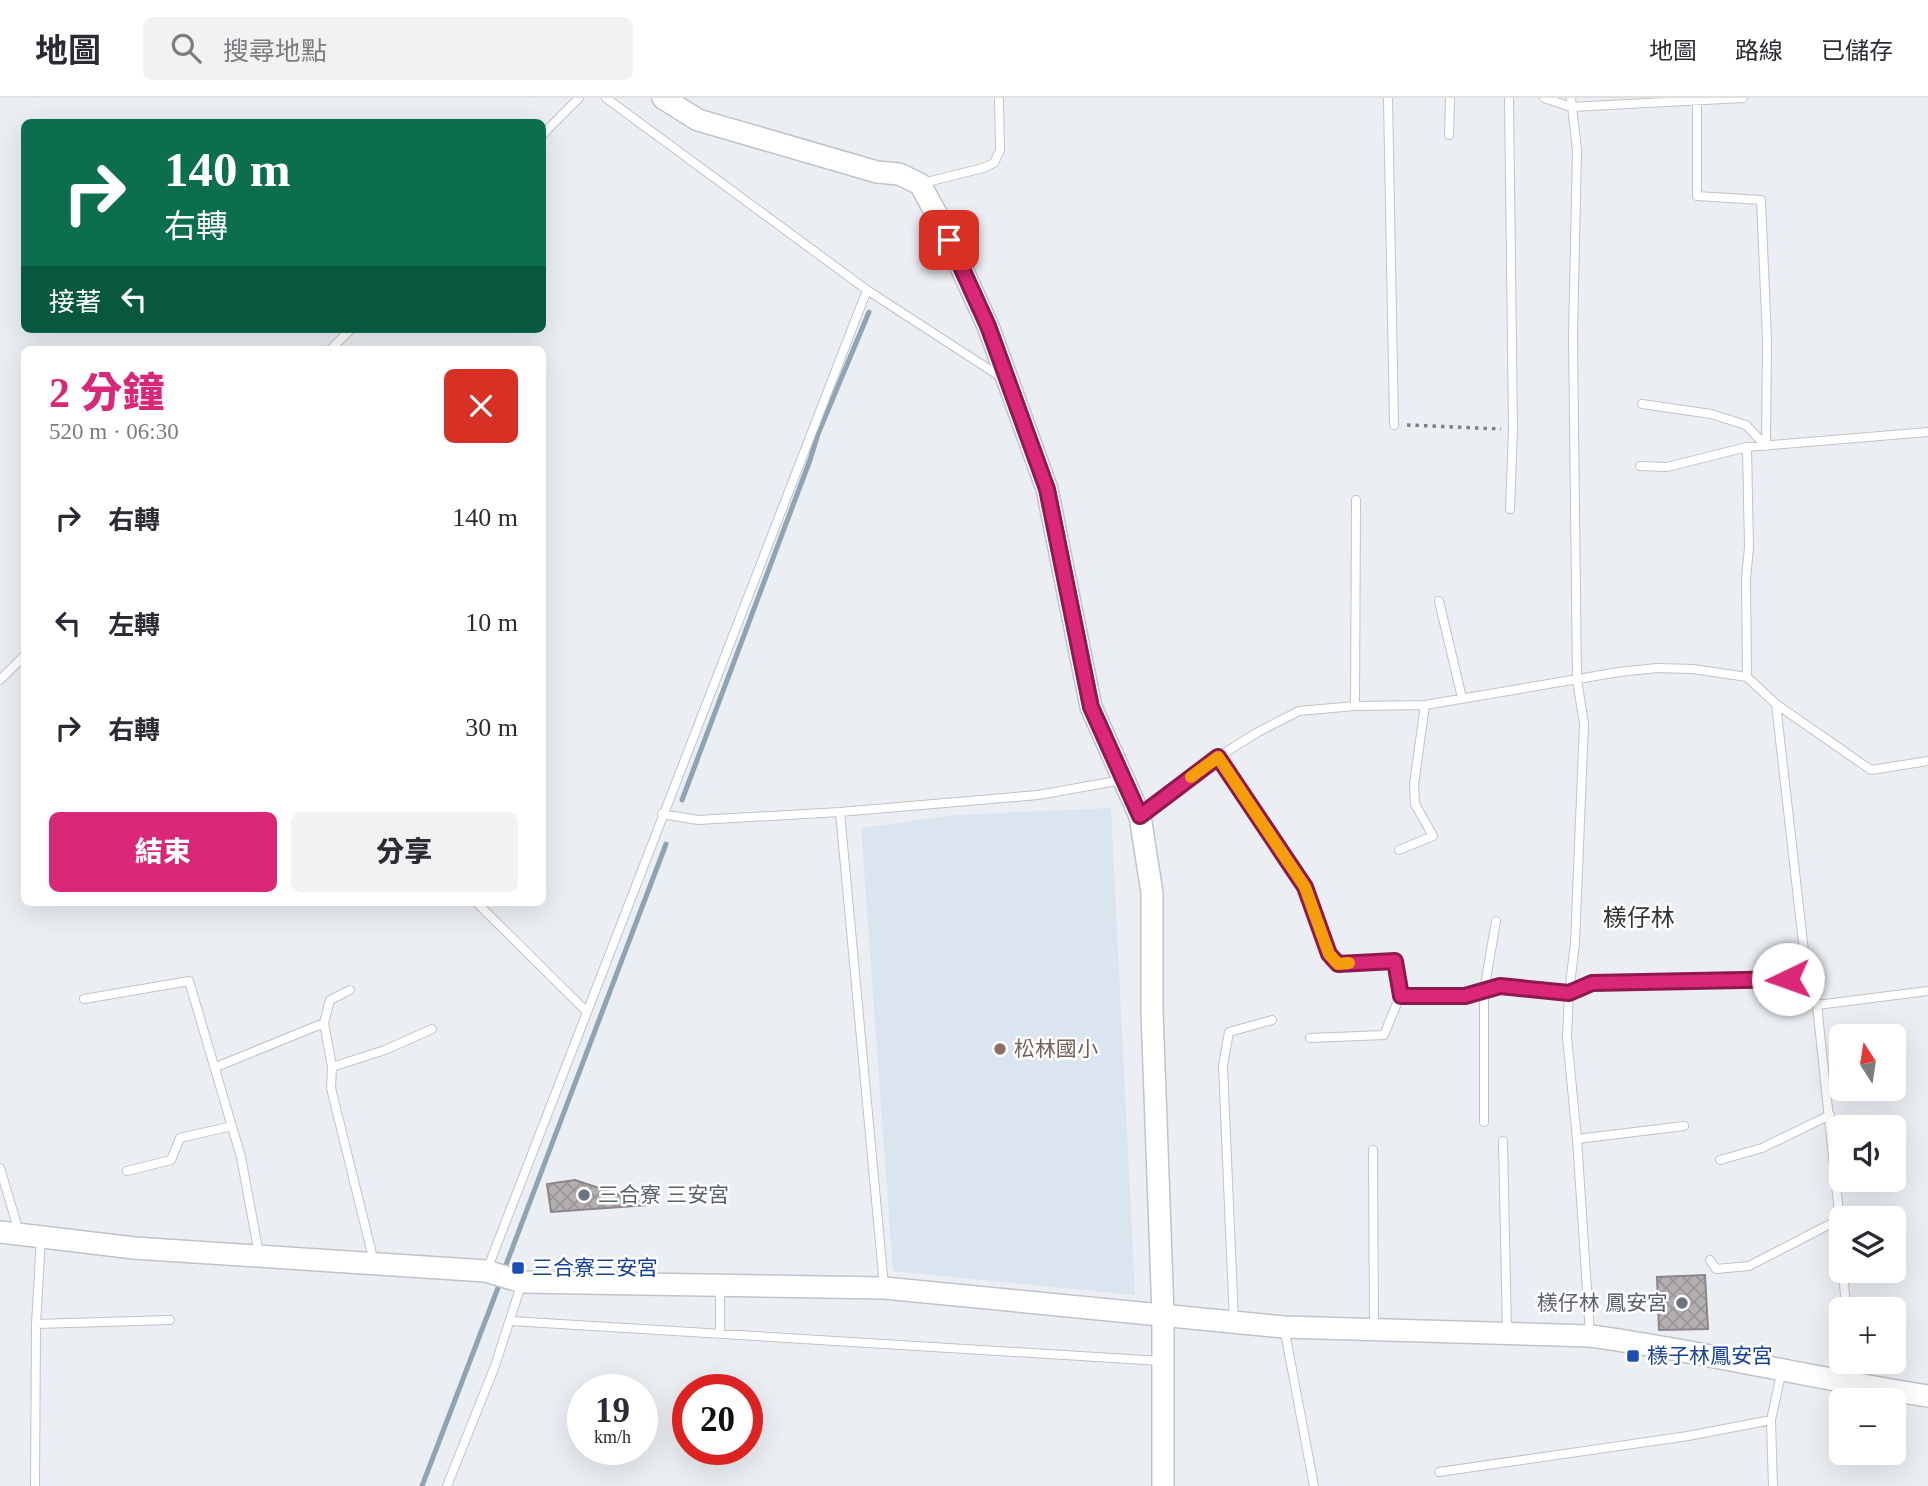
<!DOCTYPE html>
<html lang="zh-TW">
<meta charset="utf-8">
<style>
body{margin:0;font-family:"Times New Roman","Noto Sans TC",serif;background:#f2f2f3;color:#2b2b33;height:100vh;display:flex;flex-direction:column;font-size:26px;white-space:nowrap}
*{box-sizing:border-box;margin:0}
p{font-size:23px;color:#7c7c81}
.icon{flex:none;width:38px;height:38px;fill:none;stroke:currentColor;stroke-width:2;stroke-linecap:round;stroke-linejoin:round}
.map{position:relative;flex:1;overflow:hidden}
.details{position:absolute;left:21px;top:248px;width:525px;height:560px;display:flex;flex-direction:column;background:#fff;border-radius:10px;box-shadow:0 7px 28px #0002}
.details>*{flex:none}
.top-card{position:absolute;left:21px;top:21px;width:525px;height:214px;border-radius:10px;box-shadow:0 7px 28px #0002;background:#0b6e4f;color:#fff;overflow:hidden}
.needle{width:46px;rotate:348deg}
.tools{position:absolute;left:1829px;top:926px;display:grid;gap:14px}
.tools a{display:grid;place-items:center;width:77px;height:77px;border-radius:10px;background:#fff;box-shadow:0 7px 28px #0002;font-size:35px}
.speed{position:absolute;left:567px;top:1276px;display:flex;gap:14px;font-size:35px;font-weight:700;text-align:center}
.speed>*{display:grid;place-content:center;width:91px;height:91px;border-radius:50%;background:#fff;box-shadow:0 7px 28px #0002;line-height:1}
.speed small{font-size:18px;font-weight:400}
.speed .limit{border:10px solid #d22;background:#fff;color:#111}
.pin{position:absolute;display:grid;place-items:center;width:60px;height:60px;color:#fff;margin:-30px;border-radius:14px;box-shadow:0 4px 10px #0006}
.me{position:absolute;width:77px;margin:-38px;rotate:267deg;stroke-linejoin:round;filter:drop-shadow(0 0 5px #0008)}
.turn{display:flex;align-items:center;gap:24px;height:147px;padding:0 28px;font-size:32px}
.turn .icon{width:91px;height:91px;stroke-width:2.5}
.turn b{display:block;font-size:49px;line-height:60px}
.then{display:flex;align-items:center;height:66px;padding:0 28px;background:#0003;gap:14px;font-size:26px}
.round{display:grid;place-items:center;flex:none;width:74px;height:74px;border-radius:10px;background:#f2f2f3}
.summary{display:flex;align-items:center;justify-content:space-between;height:119px;padding:0 28px}
h1{font-size:42px;font-weight:800;line-height:52px;color:#db2777}
.button{display:flex;gap:14px;margin-top:auto;padding:14px 28px}
.button a{flex:1;height:80px;border-radius:10px;background:#db2777;color:#fff;font-size:28px;font-weight:800;line-height:80px;text-align:center}
.button a+a{background:#f2f2f3;color:#2b2b33}
ul{padding:0;list-style:none}
li{display:flex;align-items:center;gap:21px;height:105px;padding:0 28px}
li div{flex:1}
li b{display:block;font-size:26px}
li em{font-style:normal}
header{display:flex;align-items:center;gap:42px;box-sizing:border-box;height:98px;padding:0 35px;background:#fff;border-bottom:2px solid #e1e1e2}
header strong{font-size:33px}
nav{display:flex;gap:38px;margin-inline-start:auto;font-size:24px}
.search{width:490px;height:63px;background:#f2f2f3;display:flex;align-items:center;gap:18px;box-sizing:border-box;padding:0 24px;border-radius:10px;color:#7c7c81;font-size:26px}
.map>svg:first-child{display:block}
.built{fill:#dae5ef}
.lines{fill:none;stroke-linecap:round;stroke-linejoin:round}
.stream{stroke:#8ea3b4;stroke-width:5}
.building{fill:url(#building-cross-hatch);stroke:#8c8689;stroke-width:2}
.service-casing{stroke:#bfc4c8;stroke-width:10}
.tertiary-casing{stroke:#bfc4c8;stroke-width:24}
.path{stroke:#7e8184;stroke-width:3.5;stroke-dasharray:3.5 5;stroke-linecap:butt}
.service{stroke:#fff;stroke-width:8}
.tertiary{stroke:#fff;stroke-width:21}
.route-casing{stroke:#8e194d;stroke-width:18}
.route{stroke:#db2777;stroke-width:12}
.slow{stroke:#f59e0b;stroke-width:12}
.education-dot{fill:#8d6e63;stroke:#fff;stroke-width:2.5}
.worship-dot{fill:#6b7280;stroke:#fff;stroke-width:2.5}
.transit-dot{fill:#1a4fb4;stroke:#fff;stroke-width:2.5}
.labels{text-anchor:middle;dominant-baseline:central;stroke-width:5;stroke-linejoin:round;paint-order:stroke}
.education-label{font-size:21px;fill:#785e54;stroke:#fff;text-anchor:start}
.worship-label{font-size:21px;fill:#5b616d;stroke:#fff;text-anchor:start}
.transit-label{font-size:21px;fill:#164399;stroke:#fff;text-anchor:start}
.quarter-label{font-size:24px;fill:#313437;stroke:#fff}
</style>
<header>
<strong>地圖</strong>
<div class="search"><svg class="icon" aria-label="search" viewBox="0 0 24 24"><circle cx="10" cy="10" r="6"/><path d="M15 15l6 6"/></svg>搜尋地點</div>
<nav><a>地圖</a><a>路線</a><a>已儲存</a></nav>
</header>
<div class="map">
<svg width="1928" height="1388" viewBox="0 0 1928 1388">
<defs>
<pattern id="building-cross-hatch" width="8" height="8" patternUnits="userSpaceOnUse" patternTransform="scale(1.75)"><rect width="8" height="8" fill="#b4afb1"/><path d="M0 0l8 8M0 8l8-8" fill="none" stroke="#9a9698"/></pattern>
</defs>
<rect width="100%" height="100%" fill="#ebeff3"/>
<path class="built" d="M 1111,710 L 1135,1197 L 893,1173 L 861,730 L 956,717 Z"/>
<g class="lines">
<path class="stream" d="M 682,702 L 810,362 L 818,336 L 869,214
M 504,1172 L 666,746
M 422,1388 L 501,1182"/>
</g>
<path class="building" d="M 575,1082 L 650,1107 L 551,1114 L 547,1086 Z
M 1705,1177 L 1708,1231 L 1659,1232 L 1657,1179 Z"/>
<g class="lines">
<g class="service-casing">
<path id="service" d="M 606,0 L 867,192 L 1001,279
M 1388,0 L 1394,327
M 1509,0 L 1513,331 L 1510,411
M 1544,0 L 1571,9 L 1743,0
M 1571,0 L 1577,52 L 1573,237 L 1577,582 L 1584,626 L 1575,845 L 1569,895 L 1567,939 L 1577,1041 L 1590,1237
M 542,37 L 579,0
M 1449,37 L 1450,0
M 923,85 L 983,70 L 994,65 L 1000,52 L 999,0
M 330,252 L 351,231
M 1642,306 L 1711,316 L 1746,327 L 1766,348 L 1767,241 L 1761,102 L 1697,98 L 1697,4
M 1640,368 L 1667,369 L 1747,349
M 1439,503 L 1462,600
M 1747,579 L 1746,481 L 1749,449 L 1747,349 L 1928,334
M 0,582 L 24,558
M 1776,606 L 1807,880 L 1817,907 L 1841,1134
M 1355,608 L 1356,402
M 1218,659 L 1305,789 L 1329,856 L 1338,866 L 1396,864 L 1400,898 L 1465,898 L 1500,888 L 1569,895 L 1592,885 L 1807,880
M 840,714 L 884,1188
M 662,716 L 698,722 L 840,714 L 1038,697 L 1122,682
M 1142,716 L 1218,659 L 1258,634 L 1299,613 L 1355,608 L 1425,607 L 1619,574 L 1657,570 L 1693,571 L 1747,579 L 1776,606 L 1871,672 L 1928,663
M 1399,752 L 1433,738 L 1415,706 L 1414,686 L 1425,607
M 477,805 L 587,914
M 350,892 L 330,902 L 324,925 L 332,969 L 331,990 L 374,1164
M 84,901 L 189,883 L 241,1059 L 259,1156
M 1817,907 L 1928,893
M 1310,940 L 1384,937 L 1400,898
M 216,969 L 324,925
M 332,969 L 385,952 L 432,931
M 1484,1024 L 1484,893 L 1496,823
M 1577,1041 L 1684,1028
M 1503,1043 L 1507,1235
M 1373,1052 L 1374,1230
M 1720,1062 L 1762,1050 L 1830,1017
M 0,1070 L 19,1134
M 127,1073 L 171,1062 L 180,1040 L 232,1028
M 1710,1162 L 1716,1171 L 1749,1168 L 1840,1121
M 487,1172 L 867,192
M 1843,1172 L 1846,1211
M 720,1189 L 720,1236
M 511,1223 L 1161,1263
M 1234,1224 L 1223,968 L 1229,934 L 1272,922
M 36,1226 L 170,1222
M 1284,1229 L 1314,1388
M 1849,1264 L 1851,1285
M 1439,1374 L 1688,1338 L 1771,1322
M 35,1388 L 36,1226 L 41,1140
M 447,1388 L 495,1268 L 522,1184
M 1773,1388 L 1771,1322 L 1782,1272"/>
</g>
<g class="tertiary-casing">
<path id="tertiary" d="M 663,0 L 698,22 L 877,74 L 899,76 L 920,86 L 939,121 L 988,228 L 1047,391 L 1091,609 L 1140,718 L 1152,795 L 1152,913 L 1163,1216 L 1163,1388
M 0,1134 L 134,1150 L 486,1173 L 522,1184 L 884,1190 L 1284,1229 L 1590,1238 C 1703,1253 1815,1281 1928,1298"/>
</g>
<path class="path" d="M 1407,327 L 1501,331"/>
<use href="#service" class="service"/>
<use href="#tertiary" class="tertiary"/>
</g>
<g class="lines">
<g class="route-casing">
<path id="route" d="M 949,142 L 988,228 L 1047,391 L 1091,609 L 1140,718 L 1218,659 L 1305,789 L 1329,856 L 1338,866 L 1395,863 L 1401,898 L 1465,898 L 1500,888 L 1569,895 L 1592,885 L 1788,881"/>
</g>
<use href="#route" class="route"/>
<path class="slow" d="M 1191,679 L 1218,659 L 1305,789 L 1329,856 L 1338,866 L 1349,865"/>
</g>
<circle class="education-dot" cx="1000" cy="951" r="7"/>
<g class="worship-dot">
<circle cx="584" cy="1097" r="7"/>
<circle cx="1682" cy="1205" r="7"/>
</g>
<g class="transit-dot">
<rect x="511" y="1163" width="14" height="14" rx="3.5"/>
<rect x="1626" y="1251" width="14" height="14" rx="3.5"/>
</g>
<g class="labels">
<g class="education-label">
<text x="1014" y="951">松林國小</text>
</g>
<g class="worship-label">
<text x="598" y="1097">三合寮 三安宮</text>
<text x="1668" y="1205" text-anchor="end">檨仔林 鳳安宮</text>
</g>
<g class="transit-label">
<text x="532" y="1170">三合寮三安宮</text>
<text x="1647" y="1258">檨子林鳳安宮</text>
</g>
<g class="quarter-label">
<text x="1639" y="820">檨仔林</text>
</g>
</g>
</svg>
<div class="tools">
<a><svg class="needle" viewBox="-14 -14 28 28"><path d="M0-13l5 13h-10z" fill="#e53935"/><path d="M0 13l5-13h-10z" fill="#7c7c81"/></svg></a>
<a><svg class="icon" aria-label="sound" viewBox="0 0 24 24"><path d="M4 9h4l5-4v14l-5-4H4zM17 9q2 3 0 6"/></svg></a>
<a><svg class="icon" aria-label="layers" viewBox="0 0 24 24"><path d="M12 4l9 5-9 5-9-5zM3 14l9 5 9-5"/></svg></a>
<a>+</a>
<a>−</a>
</div>
<div class="speed"><div>19<small>km/h</small></div><div class="limit">20</div></div>
<div class="pin" style="left:949px;top:142px;background:#d93025"><svg class="icon" aria-label="arrive" viewBox="0 0 24 24"><path d="M6 21V4h12l-3 4 3 4H6"/></svg></div>
<svg class="me" style="left:1788px;top:881px" viewBox="-20 -20 40 40"><circle r="19" fill="#fff"/><path d="M0-13L10 11 0 6-10 11z" fill="#db2777"/></svg>
<div class="top-card">
<div class="turn"><svg class="icon" aria-label="right" viewBox="0 0 24 24"><path d="M7 20v-9h11M14 6l5 5-5 5"/></svg><div><b>140 m</b>右轉</div></div>
<div class="then">接著<svg class="icon" aria-label="left" viewBox="0 0 24 24"><path d="M17 20v-9H6M10 6l-5 5 5 5"/></svg></div>
</div>
<section class="details">
<div class="summary"><div><h1>2 分鐘</h1><p>520 m · 06:30</p></div><a class="round" style="background:#d93025;color:#fff"><svg class="icon" aria-label="close" viewBox="0 0 24 24"><path d="M6 6l12 12M18 6L6 18"/></svg></a></div>
<ul>
<li><svg class="icon" aria-label="right" viewBox="0 0 24 24"><path d="M7 20v-9h11M14 6l5 5-5 5"/></svg><div><b>右轉</b></div><em>140 m</em></li>
<li><svg class="icon" aria-label="left" viewBox="0 0 24 24"><path d="M17 20v-9H6M10 6l-5 5 5 5"/></svg><div><b>左轉</b></div><em>10 m</em></li>
<li><svg class="icon" aria-label="right" viewBox="0 0 24 24"><path d="M7 20v-9h11M14 6l5 5-5 5"/></svg><div><b>右轉</b></div><em>30 m</em></li>
</ul>
<div class="button"><a>結束</a><a>分享</a></div>
</section>
</div>
